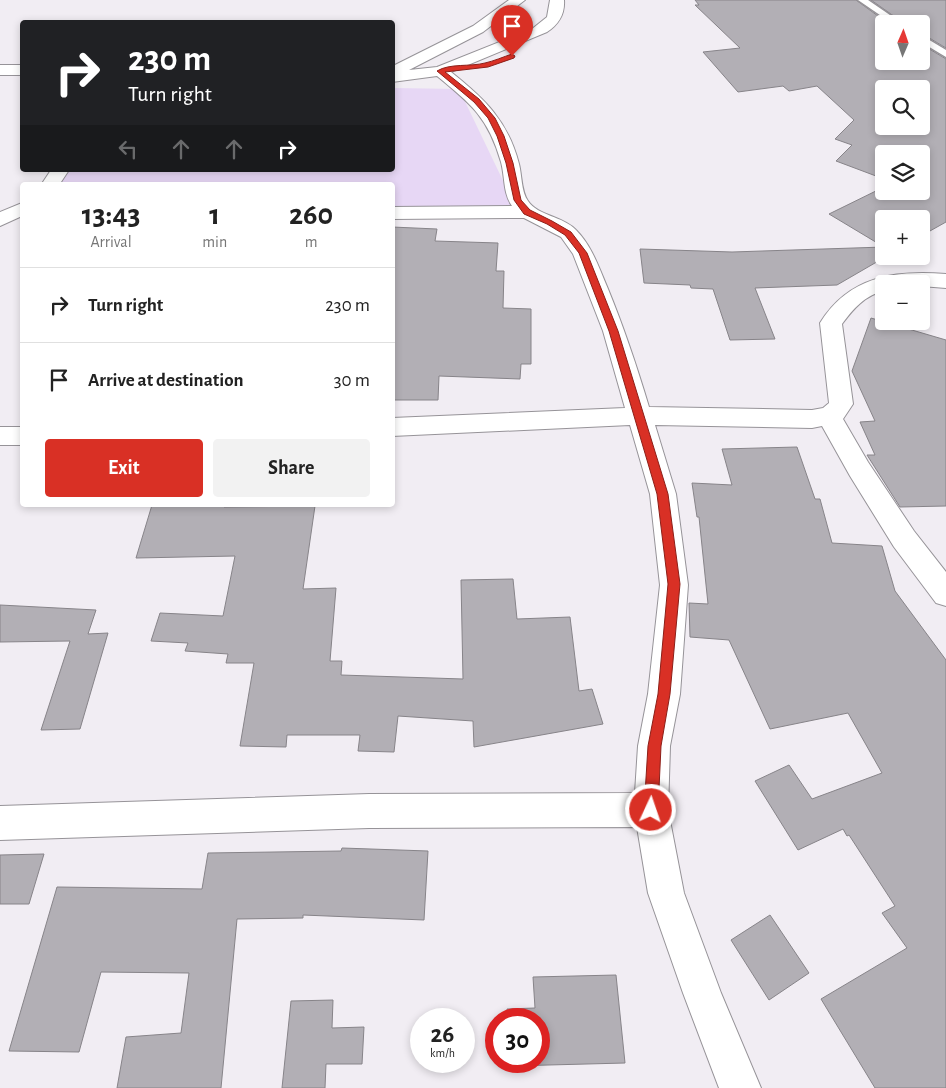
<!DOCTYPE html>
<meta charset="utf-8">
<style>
body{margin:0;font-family:"Alegreya Sans",sans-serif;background:#f2f2f2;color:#222;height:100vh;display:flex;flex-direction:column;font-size:19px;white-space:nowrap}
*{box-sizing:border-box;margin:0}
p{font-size:16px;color:#767676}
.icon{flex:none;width:28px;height:28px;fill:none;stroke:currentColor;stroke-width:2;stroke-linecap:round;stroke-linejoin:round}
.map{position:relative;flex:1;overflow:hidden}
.panel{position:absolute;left:20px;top:182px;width:375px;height:325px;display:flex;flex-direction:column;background:#fff;border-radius:5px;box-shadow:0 2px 8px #0003}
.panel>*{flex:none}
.banner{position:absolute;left:20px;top:20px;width:375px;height:152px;border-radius:5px;box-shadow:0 2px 8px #0003;background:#202124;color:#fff;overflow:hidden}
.needle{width:32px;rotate:2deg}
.controls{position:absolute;left:875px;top:15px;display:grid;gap:10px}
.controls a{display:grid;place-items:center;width:55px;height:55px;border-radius:5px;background:#fff;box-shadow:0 2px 8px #0003;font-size:25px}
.speed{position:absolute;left:410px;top:1008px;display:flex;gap:10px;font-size:25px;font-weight:700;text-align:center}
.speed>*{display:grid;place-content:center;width:65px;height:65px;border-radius:50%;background:#fff;box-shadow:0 2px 8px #0003;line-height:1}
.speed small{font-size:12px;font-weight:400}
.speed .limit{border:8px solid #d22;background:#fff;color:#111}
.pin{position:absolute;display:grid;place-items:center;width:42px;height:42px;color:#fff;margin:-51px -21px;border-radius:50% 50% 50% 0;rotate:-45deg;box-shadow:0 0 5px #0007}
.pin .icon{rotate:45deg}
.me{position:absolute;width:55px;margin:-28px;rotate:3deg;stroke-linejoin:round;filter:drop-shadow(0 0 4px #0008)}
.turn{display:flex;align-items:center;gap:18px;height:105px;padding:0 25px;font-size:22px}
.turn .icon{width:65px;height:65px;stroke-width:2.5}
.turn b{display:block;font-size:35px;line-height:42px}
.lanes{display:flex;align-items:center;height:48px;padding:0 25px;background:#0003;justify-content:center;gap:25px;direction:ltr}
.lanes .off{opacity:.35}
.eta{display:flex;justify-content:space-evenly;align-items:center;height:85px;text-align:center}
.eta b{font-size:30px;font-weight:700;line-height:35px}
.cta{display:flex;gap:10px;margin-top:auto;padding:10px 25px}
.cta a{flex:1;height:58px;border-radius:5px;background:#d93025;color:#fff;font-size:20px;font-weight:700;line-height:58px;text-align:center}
.cta a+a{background:#f2f2f2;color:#222}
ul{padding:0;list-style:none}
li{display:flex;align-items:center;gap:15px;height:75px;padding:0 25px;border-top:1px solid #e0e0e0}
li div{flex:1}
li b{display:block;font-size:19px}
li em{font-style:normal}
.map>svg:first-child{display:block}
.green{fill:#e7d7f5}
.building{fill:#b2afb5;stroke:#878489;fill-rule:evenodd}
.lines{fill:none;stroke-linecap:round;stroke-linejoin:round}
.service-casing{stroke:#969398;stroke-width:3}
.minor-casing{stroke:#969398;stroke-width:2}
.service{fill:#fff;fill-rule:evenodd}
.minor{fill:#fff;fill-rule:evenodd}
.route{fill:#d93025;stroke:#8d1f18}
</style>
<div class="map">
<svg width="946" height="1088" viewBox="0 0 946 1088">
<rect width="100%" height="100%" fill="#f1edf3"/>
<path class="green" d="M 393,88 L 459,89 L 519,214 L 393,214 L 392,185 L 45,185 L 54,170 L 392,170 Z"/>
<path class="building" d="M 695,0 L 856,0 L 889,24 L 884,24 L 884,61 L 921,61 L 921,44 L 946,59 L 946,222 L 921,236 L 921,219 L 884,219 L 884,247 L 829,214 L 884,187 L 884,191 L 921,191 L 921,154 L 884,154 L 884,179 L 836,161 L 852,145 L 835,139 L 854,120 L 817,86 L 789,91 L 783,86 L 738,92 L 703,52 L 740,48 L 695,5 L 699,5 ZM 884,89 L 921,89 L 921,126 L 884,126 Z
M 871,0 L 946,0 L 946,48 L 921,33 L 921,24 L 905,24 Z
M 392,227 L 437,229 L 435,241 L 498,243 L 496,271 L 504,271 L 503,308 L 531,309 L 531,364 L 521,364 L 520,379 L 439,376 L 438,400 L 392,400 Z
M 884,247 L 884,256 L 887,256 L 837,285 L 755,288 L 775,339 L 730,340 L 713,289 L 691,288 L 690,285 L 644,283 L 640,249 L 732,252 Z
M 871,318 L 946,340 L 946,506 L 900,507 L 867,455 L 875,455 L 860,422 L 875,421 L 852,371 Z
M 797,447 L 815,499 L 820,499 L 832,543 L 882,546 L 895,591 L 946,660 L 946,1088 L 875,1088 L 821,999 L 907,948 L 882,913 L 895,906 L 849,835 L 847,836 L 843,829 L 798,850 L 755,781 L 789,765 L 812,799 L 882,773 L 848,713 L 770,729 L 729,640 L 690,637 L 689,603 L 708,604 L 699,517 L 697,517 L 692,483 L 732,485 L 722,449 Z
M 152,505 L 224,505 L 224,507 L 315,506 L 303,589 L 336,588 L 330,661 L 342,661 L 341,675 L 463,679 L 461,580 L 513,579 L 517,619 L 570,617 L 579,691 L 592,689 L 603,724 L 474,747 L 473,721 L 398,716 L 394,752 L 358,751 L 360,735 L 287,735 L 286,747 L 240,746 L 254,663 L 226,663 L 228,654 L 185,651 L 188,643 L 151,641 L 160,613 L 223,616 L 235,556 L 136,558 Z
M 0,605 L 96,610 L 88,634 L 108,633 L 80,729 L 41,730 L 70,641 L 0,642 Z
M 342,848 L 428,851 L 424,920 L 303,915 L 303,918 L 237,919 L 221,1088 L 117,1088 L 126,1037 L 181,1033 L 189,973 L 101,972 L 79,1052 L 9,1051 L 57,887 L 202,889 L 208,853 L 341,851 Z
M 44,854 L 29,904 L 0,904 L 0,855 Z
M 770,915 L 809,973 L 769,1000 L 731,940 Z
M 616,975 L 625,1063 L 510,1066 L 509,1061 L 539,1061 L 539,1019 L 508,1019 L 507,1009 L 535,1008 L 533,977 Z
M 333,1000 L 332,1028 L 364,1027 L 362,1064 L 326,1064 L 325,1088 L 282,1088 L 291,1001 Z"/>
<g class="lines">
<g class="service-casing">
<path id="service" d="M 858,0 L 868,0 L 903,24 L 893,24 Z
M 921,35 L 946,50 L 946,57 L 921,42 Z"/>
</g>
<g class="minor-casing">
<path id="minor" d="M 509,0 L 525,0 L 483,32 L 409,70 L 437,67 L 532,29 L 547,17 L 550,0 L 564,0 C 565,14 559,24 547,32 L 451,72 C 485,99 508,121 519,164 C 522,175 521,192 528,201 C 538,216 563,216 576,230 C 592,246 599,268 608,289 C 624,328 637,367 649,407 L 812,410 L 823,408 L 829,403 L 820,323 C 849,276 895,270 946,274 L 946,288 L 921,286 L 921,284 L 884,284 L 884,291 C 865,295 853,309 842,324 L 853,404 L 843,419 L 868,462 L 914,531 L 946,572 L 946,606 L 936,603 L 894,547 L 850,476 L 822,426 L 812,428 L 655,425 L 676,494 L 688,585 L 680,694 L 670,746 L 668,810 L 684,893 L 721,993 L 761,1088 L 719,1088 L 683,993 L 648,893 L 637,827 L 369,828 L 0,840 L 0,806 L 369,794 L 635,793 L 638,746 L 648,694 L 660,585 L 650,494 L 630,425 L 392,436 L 392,418 L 625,408 L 603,331 L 573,254 L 561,237 L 524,218 L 392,219 L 392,207 L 512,206 C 503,194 505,176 501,162 C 488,117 471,104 437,76 L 392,82 L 393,66 L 473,26 Z
M 0,65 L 22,65 L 22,75 L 0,75 Z
M 51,170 L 69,170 L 59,185 L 41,185 Z
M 22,203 L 22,216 L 0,226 L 0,212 Z
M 0,427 L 22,427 L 22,445 L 0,445 Z"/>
</g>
<use href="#service" class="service"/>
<use href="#minor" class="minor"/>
</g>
<path class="route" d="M 512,54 L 515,56 L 514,58 L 488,67 L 445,72 L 479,99 L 495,118 L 504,136 L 513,163 L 521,200 L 530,210 L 552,221 L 571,232 L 587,253 L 618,331 L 668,494 L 680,584 L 670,694 L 661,746 L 658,810 L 656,815 L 651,817 L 646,815 L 644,810 L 648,746 L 658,694 L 668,584 L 657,494 L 609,331 L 579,253 L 565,235 L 547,224 L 524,214 L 514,200 L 506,163 L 497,136 L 488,118 L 474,102 L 437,71 C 450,63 470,67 485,63 C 494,61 503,57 512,54 Z"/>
</svg>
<div class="controls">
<a><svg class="needle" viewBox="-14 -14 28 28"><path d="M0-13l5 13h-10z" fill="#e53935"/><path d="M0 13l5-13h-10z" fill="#767676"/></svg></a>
<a><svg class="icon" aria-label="search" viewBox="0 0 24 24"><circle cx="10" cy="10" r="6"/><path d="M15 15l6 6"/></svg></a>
<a><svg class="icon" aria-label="layers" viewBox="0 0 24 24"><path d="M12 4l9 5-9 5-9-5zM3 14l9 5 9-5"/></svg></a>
<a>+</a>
<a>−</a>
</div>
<div class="speed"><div>26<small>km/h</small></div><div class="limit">30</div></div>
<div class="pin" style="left:512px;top:56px;background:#d93025"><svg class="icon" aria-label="arrive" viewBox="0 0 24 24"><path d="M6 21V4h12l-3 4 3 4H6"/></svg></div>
<svg class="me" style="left:651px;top:810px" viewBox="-20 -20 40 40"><circle r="17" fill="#d93025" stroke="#fff" stroke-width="3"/><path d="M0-11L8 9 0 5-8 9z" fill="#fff"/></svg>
<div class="banner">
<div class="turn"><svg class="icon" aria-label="right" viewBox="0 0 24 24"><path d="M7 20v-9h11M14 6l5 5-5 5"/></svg><div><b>230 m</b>Turn right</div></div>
<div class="lanes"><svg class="icon off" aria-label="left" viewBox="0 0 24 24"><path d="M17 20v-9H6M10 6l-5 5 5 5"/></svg><svg class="icon off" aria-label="ahead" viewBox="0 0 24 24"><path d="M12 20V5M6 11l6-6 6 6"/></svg><svg class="icon off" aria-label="ahead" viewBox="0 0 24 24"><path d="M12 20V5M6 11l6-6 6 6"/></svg><svg class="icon" aria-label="right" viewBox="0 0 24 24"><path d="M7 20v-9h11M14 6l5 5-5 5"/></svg></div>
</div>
<section class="panel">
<div class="eta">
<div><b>13:43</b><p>Arrival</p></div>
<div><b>1</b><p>min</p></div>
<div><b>260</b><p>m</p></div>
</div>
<ul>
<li><svg class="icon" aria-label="right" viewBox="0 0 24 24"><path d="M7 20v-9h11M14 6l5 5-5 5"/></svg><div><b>Turn right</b></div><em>230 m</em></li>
<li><svg class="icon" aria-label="arrive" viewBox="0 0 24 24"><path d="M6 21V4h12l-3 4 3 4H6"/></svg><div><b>Arrive at destination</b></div><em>30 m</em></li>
</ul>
<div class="cta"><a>Exit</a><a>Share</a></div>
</section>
</div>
